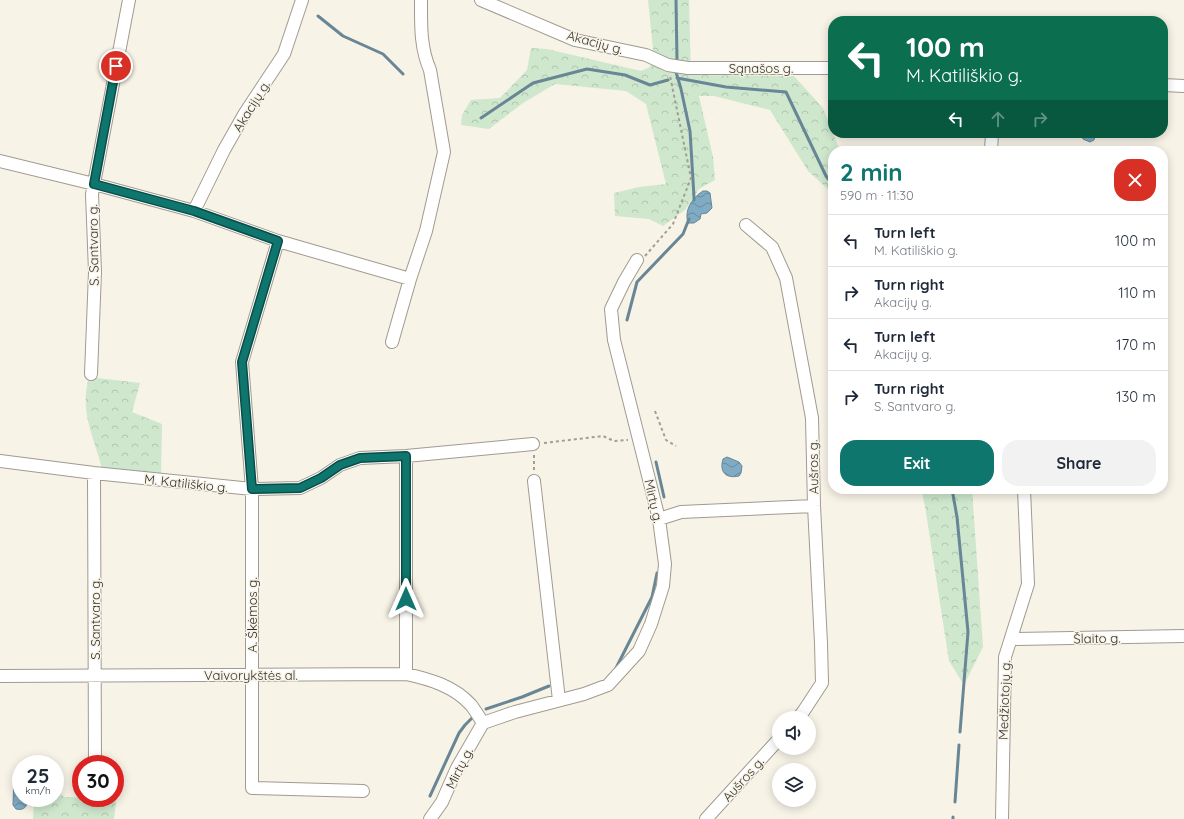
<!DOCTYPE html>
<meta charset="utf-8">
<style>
body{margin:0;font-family:Quicksand,sans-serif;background:#f2f2f3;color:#1f2937;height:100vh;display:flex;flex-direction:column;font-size:15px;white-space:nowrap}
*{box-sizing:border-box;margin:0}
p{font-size:13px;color:#747a83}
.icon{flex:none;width:22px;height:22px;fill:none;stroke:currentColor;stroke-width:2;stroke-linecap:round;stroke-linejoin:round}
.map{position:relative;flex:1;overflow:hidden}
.drawer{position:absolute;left:828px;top:146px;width:340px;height:348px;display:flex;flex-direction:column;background:#fff;border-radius:16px;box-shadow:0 2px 10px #0003}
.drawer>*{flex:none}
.banner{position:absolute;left:828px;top:16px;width:340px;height:122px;border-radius:16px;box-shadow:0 2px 10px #0003;background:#0b6e4f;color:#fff;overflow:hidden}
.fabs{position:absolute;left:772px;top:711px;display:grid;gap:8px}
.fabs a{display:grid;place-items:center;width:44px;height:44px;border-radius:50%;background:#fff;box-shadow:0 2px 10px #0003;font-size:20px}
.speed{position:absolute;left:12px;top:755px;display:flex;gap:8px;font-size:20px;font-weight:700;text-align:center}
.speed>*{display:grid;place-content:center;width:52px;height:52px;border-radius:50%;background:#fff;box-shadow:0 2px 10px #0003;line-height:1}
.speed small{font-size:10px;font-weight:400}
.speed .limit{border:6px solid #d22;background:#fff;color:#111}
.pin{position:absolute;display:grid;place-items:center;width:34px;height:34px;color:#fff;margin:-17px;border:2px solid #fff;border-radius:50%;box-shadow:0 1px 4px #0007}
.me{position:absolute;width:44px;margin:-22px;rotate:0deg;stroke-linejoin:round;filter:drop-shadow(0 0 3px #0008)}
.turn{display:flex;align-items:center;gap:14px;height:84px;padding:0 12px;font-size:18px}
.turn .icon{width:52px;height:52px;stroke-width:2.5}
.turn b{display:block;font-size:28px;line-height:34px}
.lanes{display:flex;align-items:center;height:38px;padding:0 12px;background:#0003;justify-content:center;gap:20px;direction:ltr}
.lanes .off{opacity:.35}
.round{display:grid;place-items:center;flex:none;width:42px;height:42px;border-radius:16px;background:#f2f2f3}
.head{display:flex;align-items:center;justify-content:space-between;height:68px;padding:0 12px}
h1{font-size:24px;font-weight:700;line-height:30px;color:#0f766e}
.button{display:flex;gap:8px;margin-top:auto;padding:8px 12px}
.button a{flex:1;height:46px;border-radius:16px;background:#0f766e;color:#fff;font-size:16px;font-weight:700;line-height:46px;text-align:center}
.button a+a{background:#f2f2f3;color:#1f2937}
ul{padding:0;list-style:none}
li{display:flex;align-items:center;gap:12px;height:52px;padding:0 12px;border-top:1px solid #e0e1e3}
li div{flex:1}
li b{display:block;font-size:15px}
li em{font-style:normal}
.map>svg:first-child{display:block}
.forest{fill:url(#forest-crowns)}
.water{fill:url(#water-waves);stroke:#688696}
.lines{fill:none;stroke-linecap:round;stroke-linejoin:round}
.stream{stroke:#688696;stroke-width:3}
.minor-casing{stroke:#a09b90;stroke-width:14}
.path{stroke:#a19e95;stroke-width:2;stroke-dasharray:3 3;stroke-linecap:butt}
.minor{stroke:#fff;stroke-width:12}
.route-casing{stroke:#0a4d48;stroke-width:10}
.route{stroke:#0f766e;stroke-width:7}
.labels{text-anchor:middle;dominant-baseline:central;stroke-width:3;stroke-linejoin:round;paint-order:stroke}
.street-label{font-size:13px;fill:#32302c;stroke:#f8f3e7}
</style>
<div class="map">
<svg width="1184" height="819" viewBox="0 0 1184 819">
<defs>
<pattern id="forest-crowns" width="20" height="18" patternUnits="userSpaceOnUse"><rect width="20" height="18" fill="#cee7cd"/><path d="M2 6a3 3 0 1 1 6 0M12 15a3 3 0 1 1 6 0" fill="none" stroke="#b1c6b0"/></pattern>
<pattern id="water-waves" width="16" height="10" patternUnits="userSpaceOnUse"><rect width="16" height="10" fill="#7fabc4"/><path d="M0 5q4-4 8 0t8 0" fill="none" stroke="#698c9f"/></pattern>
</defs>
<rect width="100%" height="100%" fill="#f8f3e7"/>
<path class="forest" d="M 648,0 L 689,0 L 691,75 L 794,76 L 823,108 L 840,151 L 833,151 L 833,194 L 808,171 L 770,110 L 714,96 L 699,96 L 713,157 L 715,180 L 699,189 L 685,210 L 663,226 L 649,219 L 615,216 L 614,193 L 639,187 L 666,184 L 646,104 L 626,91 L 555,84 L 523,103 L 489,129 L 461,125 L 462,115 L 471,100 L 500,98 L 527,70 L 531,48 L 547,49 L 641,71 L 650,67 L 653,49 Z
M 89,377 L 140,383 L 132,412 L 162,424 L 161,475 L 102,469 C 94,436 79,413 89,377 Z
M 921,489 L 972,489 L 983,647 L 964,685 L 949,661 L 925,506 Z
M 55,788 L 64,797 L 115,798 L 115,791 L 117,792 L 114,819 L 33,819 L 34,798 L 55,798 Z"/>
<path class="water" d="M 1081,133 L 1096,133 L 1094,140 L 1090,142 L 1083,139 Z
M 703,191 L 707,191 L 710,193 L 712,208 L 707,213 L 701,214 L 700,219 L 694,223 L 688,223 C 684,210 692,198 703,191 Z
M 727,457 L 739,462 L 742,466 L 741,473 L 739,476 C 726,479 719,472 723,459 Z
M 21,772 L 21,798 L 29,798 C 27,806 25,811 16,809 L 13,805 L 14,775 Z"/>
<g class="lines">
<path class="stream" d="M 676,0 L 677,60
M 318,16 L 343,36 L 383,54 L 403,74
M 676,72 L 681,89 L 690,131 L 694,197 L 694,200
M 677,78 L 726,87 L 786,92 L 826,176 L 833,185
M 481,118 L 533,83 L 587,69 L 625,75 L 650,85 L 668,80
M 627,320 L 637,282 L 683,234 L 689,219
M 656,462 L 664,497
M 952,489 L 957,517 L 968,632 L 960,732
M 615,670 L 652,597 L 657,573
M 486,709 L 522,697 L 549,686
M 430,796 L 459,733 L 465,725 L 472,718
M 955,802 L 959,745
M 953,817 L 953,819"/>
<g class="minor-casing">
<path id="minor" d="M 481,0 L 575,40 L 646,55 L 668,65 L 688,68 L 833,68
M 1163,85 L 1184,86
M 991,151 L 992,133
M 0,161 L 94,184 L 194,211 L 278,241 L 410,279
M 194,211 L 224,150 L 245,113 L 284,54 L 302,0
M 746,225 L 772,247 L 786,278 L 812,418 L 814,506 L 821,643 L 822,683 L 803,712 L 798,718
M 278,241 L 242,362 L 252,489 L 252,788 L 363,791
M 392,342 L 410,279 L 426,231 L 444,152 L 430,70 C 420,47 421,24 421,0
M 91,374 L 95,272 L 92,194 L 129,0
M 406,456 L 406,674
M 0,461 L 94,473 L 252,489 L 300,488 L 321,478 L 340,465 L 360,458 L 406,456 L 533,444
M 94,473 L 95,764
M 534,481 L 559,700
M 659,519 L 681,512 L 814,506
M 1011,639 L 1184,636
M 0,676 L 406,674 C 429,679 454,686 471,705 C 475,710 479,717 483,723
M 430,819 L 442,802 L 457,768 L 483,723 L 515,712 L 584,694 L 608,685 L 639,651 L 651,624 L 663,586 L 665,564 L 659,519 L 614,340 L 611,309 L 624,282 L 637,260
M 706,819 L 779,739
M 1002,819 L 1005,657 L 1028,584 L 1024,489"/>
</g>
<path class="path" d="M 645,256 L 673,224 L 691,178 L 670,76
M 655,411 L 666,440 L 676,446
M 544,443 L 603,436 L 614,441 L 628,440
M 534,455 L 534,470"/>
<use href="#minor" class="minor"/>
</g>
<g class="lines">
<g class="route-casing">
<path id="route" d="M 116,66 L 94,184 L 194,211 L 278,241 L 242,362 L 252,489 L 300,488 L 321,478 L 340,465 L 360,458 L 406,456 L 406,599"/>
</g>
<use href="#route" class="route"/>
</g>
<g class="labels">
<g class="street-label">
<text transform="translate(595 42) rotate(15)">Akacijų g.</text>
<text x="761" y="68">Sąnašos g.</text>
<text transform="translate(251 106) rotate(-58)">Akacijų g.</text>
<text transform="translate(93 245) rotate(-91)">S. Santvaro g.</text>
<text transform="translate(813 467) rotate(-91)">Aušros g.</text>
<text transform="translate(186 483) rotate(6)">M. Katiliškio g.</text>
<text transform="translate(654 501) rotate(77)">Mirtų g.</text>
<text transform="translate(252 615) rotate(-90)">A. Škėmos g.</text>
<text transform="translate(95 619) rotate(-90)">S. Santvaro g.</text>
<text transform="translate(1097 638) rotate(-1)">Šlaito g.</text>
<text x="251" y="675">Vaivorykštės al.</text>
<text transform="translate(1004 700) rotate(-88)">Medžiotojų g.</text>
<text transform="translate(459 768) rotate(-63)">Mirtų g.</text>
<text transform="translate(743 779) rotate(-48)">Aušros g.</text>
</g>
</g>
</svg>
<div class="fabs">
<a><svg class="icon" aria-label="sound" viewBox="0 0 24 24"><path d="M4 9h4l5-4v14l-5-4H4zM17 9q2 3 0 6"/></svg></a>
<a><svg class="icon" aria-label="layers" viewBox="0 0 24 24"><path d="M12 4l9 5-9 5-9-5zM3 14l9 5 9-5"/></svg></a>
</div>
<div class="speed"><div>25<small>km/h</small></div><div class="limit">30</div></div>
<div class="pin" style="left:116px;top:66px;background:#d93025"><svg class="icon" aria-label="arrive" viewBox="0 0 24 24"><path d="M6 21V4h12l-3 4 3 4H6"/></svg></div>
<svg class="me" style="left:406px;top:599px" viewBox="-20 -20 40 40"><path d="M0-17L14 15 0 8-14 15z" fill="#0f766e" stroke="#fff" stroke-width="4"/></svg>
<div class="banner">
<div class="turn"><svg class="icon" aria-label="left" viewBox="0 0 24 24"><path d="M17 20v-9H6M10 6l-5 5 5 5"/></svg><div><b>100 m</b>M. Katiliškio g.</div></div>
<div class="lanes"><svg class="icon" aria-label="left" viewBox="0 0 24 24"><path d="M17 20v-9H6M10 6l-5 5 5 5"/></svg><svg class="icon off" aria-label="ahead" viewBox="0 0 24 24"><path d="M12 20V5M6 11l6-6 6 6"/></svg><svg class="icon off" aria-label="right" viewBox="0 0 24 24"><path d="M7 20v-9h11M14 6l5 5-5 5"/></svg></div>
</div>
<section class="drawer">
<div class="head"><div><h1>2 min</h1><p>590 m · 11:30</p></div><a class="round" style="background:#d93025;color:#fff"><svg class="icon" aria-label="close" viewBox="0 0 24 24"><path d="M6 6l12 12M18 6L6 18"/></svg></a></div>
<ul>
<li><svg class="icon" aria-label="left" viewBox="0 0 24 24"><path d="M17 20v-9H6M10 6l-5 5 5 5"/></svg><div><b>Turn left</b><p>M. Katiliškio g.</p></div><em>100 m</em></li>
<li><svg class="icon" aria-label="right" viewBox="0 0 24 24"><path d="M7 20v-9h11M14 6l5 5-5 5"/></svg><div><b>Turn right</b><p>Akacijų g.</p></div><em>110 m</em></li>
<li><svg class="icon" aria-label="left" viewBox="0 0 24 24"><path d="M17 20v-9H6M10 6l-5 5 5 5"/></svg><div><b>Turn left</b><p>Akacijų g.</p></div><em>170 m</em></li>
<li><svg class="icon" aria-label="right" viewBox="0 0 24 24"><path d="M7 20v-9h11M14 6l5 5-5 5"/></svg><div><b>Turn right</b><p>S. Santvaro g.</p></div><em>130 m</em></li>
</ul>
<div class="button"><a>Exit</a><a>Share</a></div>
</section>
</div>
